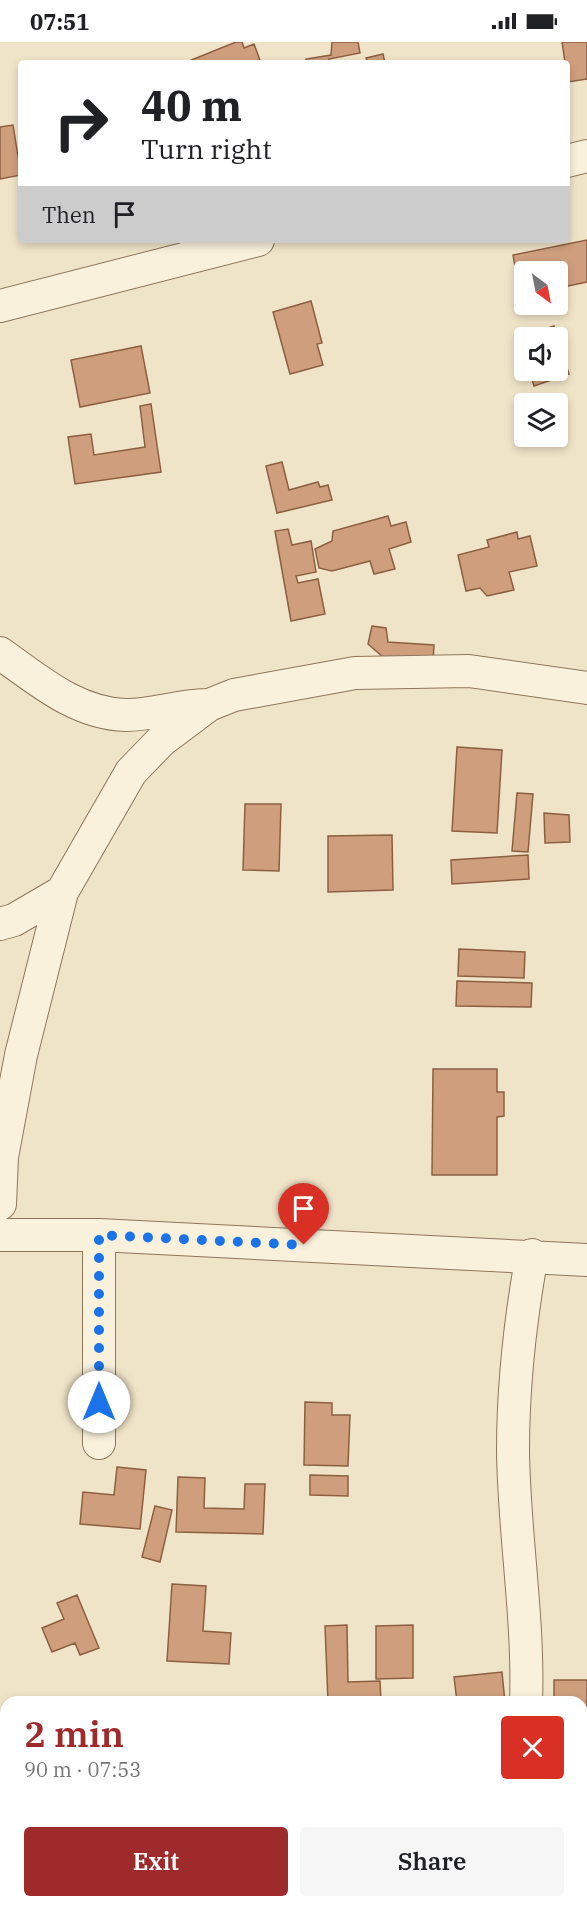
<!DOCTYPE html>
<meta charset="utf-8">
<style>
body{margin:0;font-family:"IBM Plex Serif",serif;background:#f6f6f6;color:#202124;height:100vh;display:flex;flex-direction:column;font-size:22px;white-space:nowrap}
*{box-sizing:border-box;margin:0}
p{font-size:20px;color:#757577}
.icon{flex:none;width:33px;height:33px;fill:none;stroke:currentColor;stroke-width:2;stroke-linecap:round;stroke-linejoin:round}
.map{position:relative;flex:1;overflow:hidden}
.panel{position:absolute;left:0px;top:1654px;width:588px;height:212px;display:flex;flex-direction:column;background:#fff;border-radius:18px 18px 0 0;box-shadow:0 3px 9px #0003}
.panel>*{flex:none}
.guide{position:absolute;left:18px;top:18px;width:552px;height:183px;border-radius:6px;box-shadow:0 3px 9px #0003;background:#fff;color:#202124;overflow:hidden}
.needle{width:39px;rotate:148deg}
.fabs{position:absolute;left:514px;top:219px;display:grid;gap:12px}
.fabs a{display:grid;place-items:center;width:54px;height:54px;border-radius:6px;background:#fff;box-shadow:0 3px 9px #0003;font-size:30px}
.pin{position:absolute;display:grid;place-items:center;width:51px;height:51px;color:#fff;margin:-62px -26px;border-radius:50% 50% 50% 0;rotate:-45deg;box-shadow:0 0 6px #0007}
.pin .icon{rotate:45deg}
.me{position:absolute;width:66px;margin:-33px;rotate:0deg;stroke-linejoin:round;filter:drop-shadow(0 0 4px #0008)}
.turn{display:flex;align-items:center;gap:21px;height:126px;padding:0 24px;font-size:27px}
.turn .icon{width:78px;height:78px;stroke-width:2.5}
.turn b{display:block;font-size:42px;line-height:51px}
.then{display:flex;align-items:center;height:57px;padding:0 24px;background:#0003;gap:12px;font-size:22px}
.round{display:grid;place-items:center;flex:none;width:63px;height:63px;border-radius:6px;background:#f6f6f6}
.headline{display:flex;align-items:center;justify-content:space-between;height:102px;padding:0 24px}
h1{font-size:36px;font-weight:600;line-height:45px;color:#9e2a2b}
.cta{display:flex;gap:12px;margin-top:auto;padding:12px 24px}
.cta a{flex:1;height:69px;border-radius:6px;background:#9e2a2b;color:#fff;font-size:24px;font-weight:600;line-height:69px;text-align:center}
.cta a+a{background:#f6f6f6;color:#202124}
.status{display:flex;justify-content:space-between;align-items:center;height:42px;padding:0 30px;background:#fff;direction:ltr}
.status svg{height:16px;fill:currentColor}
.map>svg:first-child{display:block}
.building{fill:#cf9f7d;stroke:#8d5f41;stroke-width:1.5}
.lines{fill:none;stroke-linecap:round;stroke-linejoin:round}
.street-casing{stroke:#8d765c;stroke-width:34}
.street{stroke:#faf1dc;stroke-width:32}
.route{stroke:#1a73e8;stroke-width:10;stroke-dasharray:0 18}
</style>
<div class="status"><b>07:51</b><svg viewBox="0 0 49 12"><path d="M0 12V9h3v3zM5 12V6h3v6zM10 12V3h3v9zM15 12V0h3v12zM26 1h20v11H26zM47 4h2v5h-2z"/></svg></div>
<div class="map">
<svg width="587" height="1865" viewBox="0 0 587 1865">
<rect width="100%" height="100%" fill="#f0e4c8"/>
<path class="building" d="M 236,0 L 242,0 L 244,6 L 254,2 L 261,21 L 184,21 Z
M 332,0 L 358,0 L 360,11 L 329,17 L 330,21 L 307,21 L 306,17 L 331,13 Z
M 562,0 L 587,0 L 587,37 L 568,40 Z
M 383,12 L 385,21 L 368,21 L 366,16 Z
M 13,83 L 21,133 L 0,137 L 0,85 Z
M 587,198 L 587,240 L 558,246 L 558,230 L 525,230 L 525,252 L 520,253 L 513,213 Z
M 311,259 L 322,301 L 317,302 L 323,323 L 290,332 L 273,270 Z
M 554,284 L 557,296 L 525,296 L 525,315 L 519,295 Z
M 558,297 L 569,332 L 534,344 L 529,328 L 558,328 Z
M 141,304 L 150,351 L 80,365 L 71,318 Z
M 151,362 L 161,430 L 75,442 L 68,395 L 91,392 L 94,413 L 145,405 L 140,364 Z
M 282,420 L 289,448 L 318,440 L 320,445 L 328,443 L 332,458 L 277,471 L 266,424 Z
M 388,474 L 391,484 L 406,480 L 411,500 L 389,507 L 395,527 L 374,532 L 370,519 L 332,529 L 319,526 L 315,507 L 332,499 L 333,489 Z
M 288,487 L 292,503 L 311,499 L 316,530 L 296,534 L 298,541 L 318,537 L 325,572 L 291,579 L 275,489 Z
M 517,490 L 518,497 L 530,494 L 537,524 L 509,530 L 514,548 L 487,554 L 480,546 L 466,549 L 458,513 L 489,505 L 487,498 Z
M 372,584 L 386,586 L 388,600 L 434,603 L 433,619 L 383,615 L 368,602 Z
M 457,705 L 502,708 L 497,791 L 452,789 Z
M 517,751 L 533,752 L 528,810 L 512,809 Z
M 245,762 L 281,762 L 279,829 L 243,828 Z
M 544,771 L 569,773 L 570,800 L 545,801 Z
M 392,793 L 393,848 L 328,850 L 328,794 Z
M 528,813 L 529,837 L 452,842 L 451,818 Z
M 459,907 L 525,910 L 524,936 L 458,934 Z
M 457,939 L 532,941 L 531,965 L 456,964 Z
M 433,1027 L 497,1027 L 497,1050 L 504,1050 L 504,1074 L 497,1075 L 497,1133 L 432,1133 Z
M 305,1360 L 332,1361 L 332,1373 L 350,1373 L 348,1424 L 304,1423 Z
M 117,1425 L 146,1428 L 140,1487 L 80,1482 L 83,1450 L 114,1453 Z
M 310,1433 L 348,1434 L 348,1454 L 310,1453 Z
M 178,1435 L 205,1436 L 204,1466 L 244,1467 L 245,1442 L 265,1442 L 263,1492 L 176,1490 Z
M 155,1464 L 172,1468 L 160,1520 L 142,1515 Z
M 172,1542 L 206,1544 L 203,1589 L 231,1591 L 229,1622 L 167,1619 Z
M 77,1553 L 99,1606 L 80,1613 L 75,1601 L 52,1610 L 42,1586 L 64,1577 L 57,1561 Z
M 347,1583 L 348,1640 L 380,1639 L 381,1660 L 328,1660 L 325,1584 Z
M 413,1583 L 413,1636 L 376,1637 L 376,1584 Z
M 502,1630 L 505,1660 L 457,1660 L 454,1635 Z
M 554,1638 L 587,1638 L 587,1667 L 582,1667 L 582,1660 L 554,1660 Z
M 582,1710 L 587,1710 L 587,1756 L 582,1756 Z"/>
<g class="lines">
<g class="street-casing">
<path id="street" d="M 567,119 L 587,114
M 0,264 L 258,198
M 0,611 C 38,638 77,672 126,673 C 153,673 180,663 209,663
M 0,882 L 14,878 L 62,850
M 0,1162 L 2,1115 L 21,1013 L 62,850 L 131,730 L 161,699 L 209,663 L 234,653 L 355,631 L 469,629 L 587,646
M 0,1193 L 99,1193 L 587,1218
M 99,1193 L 99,1401
M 526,1660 C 529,1576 514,1493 513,1409 C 513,1343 520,1279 532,1213
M 0,1708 L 6,1710
M 34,1860 L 35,1865
M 312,1860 L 312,1865
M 484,1865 L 486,1860"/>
</g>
<use href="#street" class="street"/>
</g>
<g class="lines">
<path class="route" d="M 99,1360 L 99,1193 L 304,1203"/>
</g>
</svg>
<div class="fabs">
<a><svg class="needle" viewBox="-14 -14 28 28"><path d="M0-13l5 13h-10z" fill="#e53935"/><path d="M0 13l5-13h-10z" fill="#757577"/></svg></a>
<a><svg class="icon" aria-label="sound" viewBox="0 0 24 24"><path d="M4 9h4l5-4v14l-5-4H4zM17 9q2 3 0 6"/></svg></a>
<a><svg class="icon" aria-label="layers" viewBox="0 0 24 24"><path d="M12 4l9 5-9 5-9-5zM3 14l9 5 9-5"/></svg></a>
</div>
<div class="pin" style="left:304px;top:1203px;background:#d93025"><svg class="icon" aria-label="arrive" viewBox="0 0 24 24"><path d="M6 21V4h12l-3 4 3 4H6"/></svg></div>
<svg class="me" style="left:99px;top:1360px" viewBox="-20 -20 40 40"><circle r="19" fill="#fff"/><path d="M0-13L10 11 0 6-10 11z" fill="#1a73e8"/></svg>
<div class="guide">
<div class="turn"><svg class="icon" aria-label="right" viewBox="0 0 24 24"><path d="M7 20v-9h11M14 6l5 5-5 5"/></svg><div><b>40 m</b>Turn right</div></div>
<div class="then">Then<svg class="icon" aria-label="arrive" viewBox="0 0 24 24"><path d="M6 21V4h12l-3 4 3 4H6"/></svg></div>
</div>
<section class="panel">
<div class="headline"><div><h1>2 min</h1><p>90 m · 07:53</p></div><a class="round" style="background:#d93025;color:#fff"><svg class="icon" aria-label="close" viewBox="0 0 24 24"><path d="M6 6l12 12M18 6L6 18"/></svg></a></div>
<div class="cta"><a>Exit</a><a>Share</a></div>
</section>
</div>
